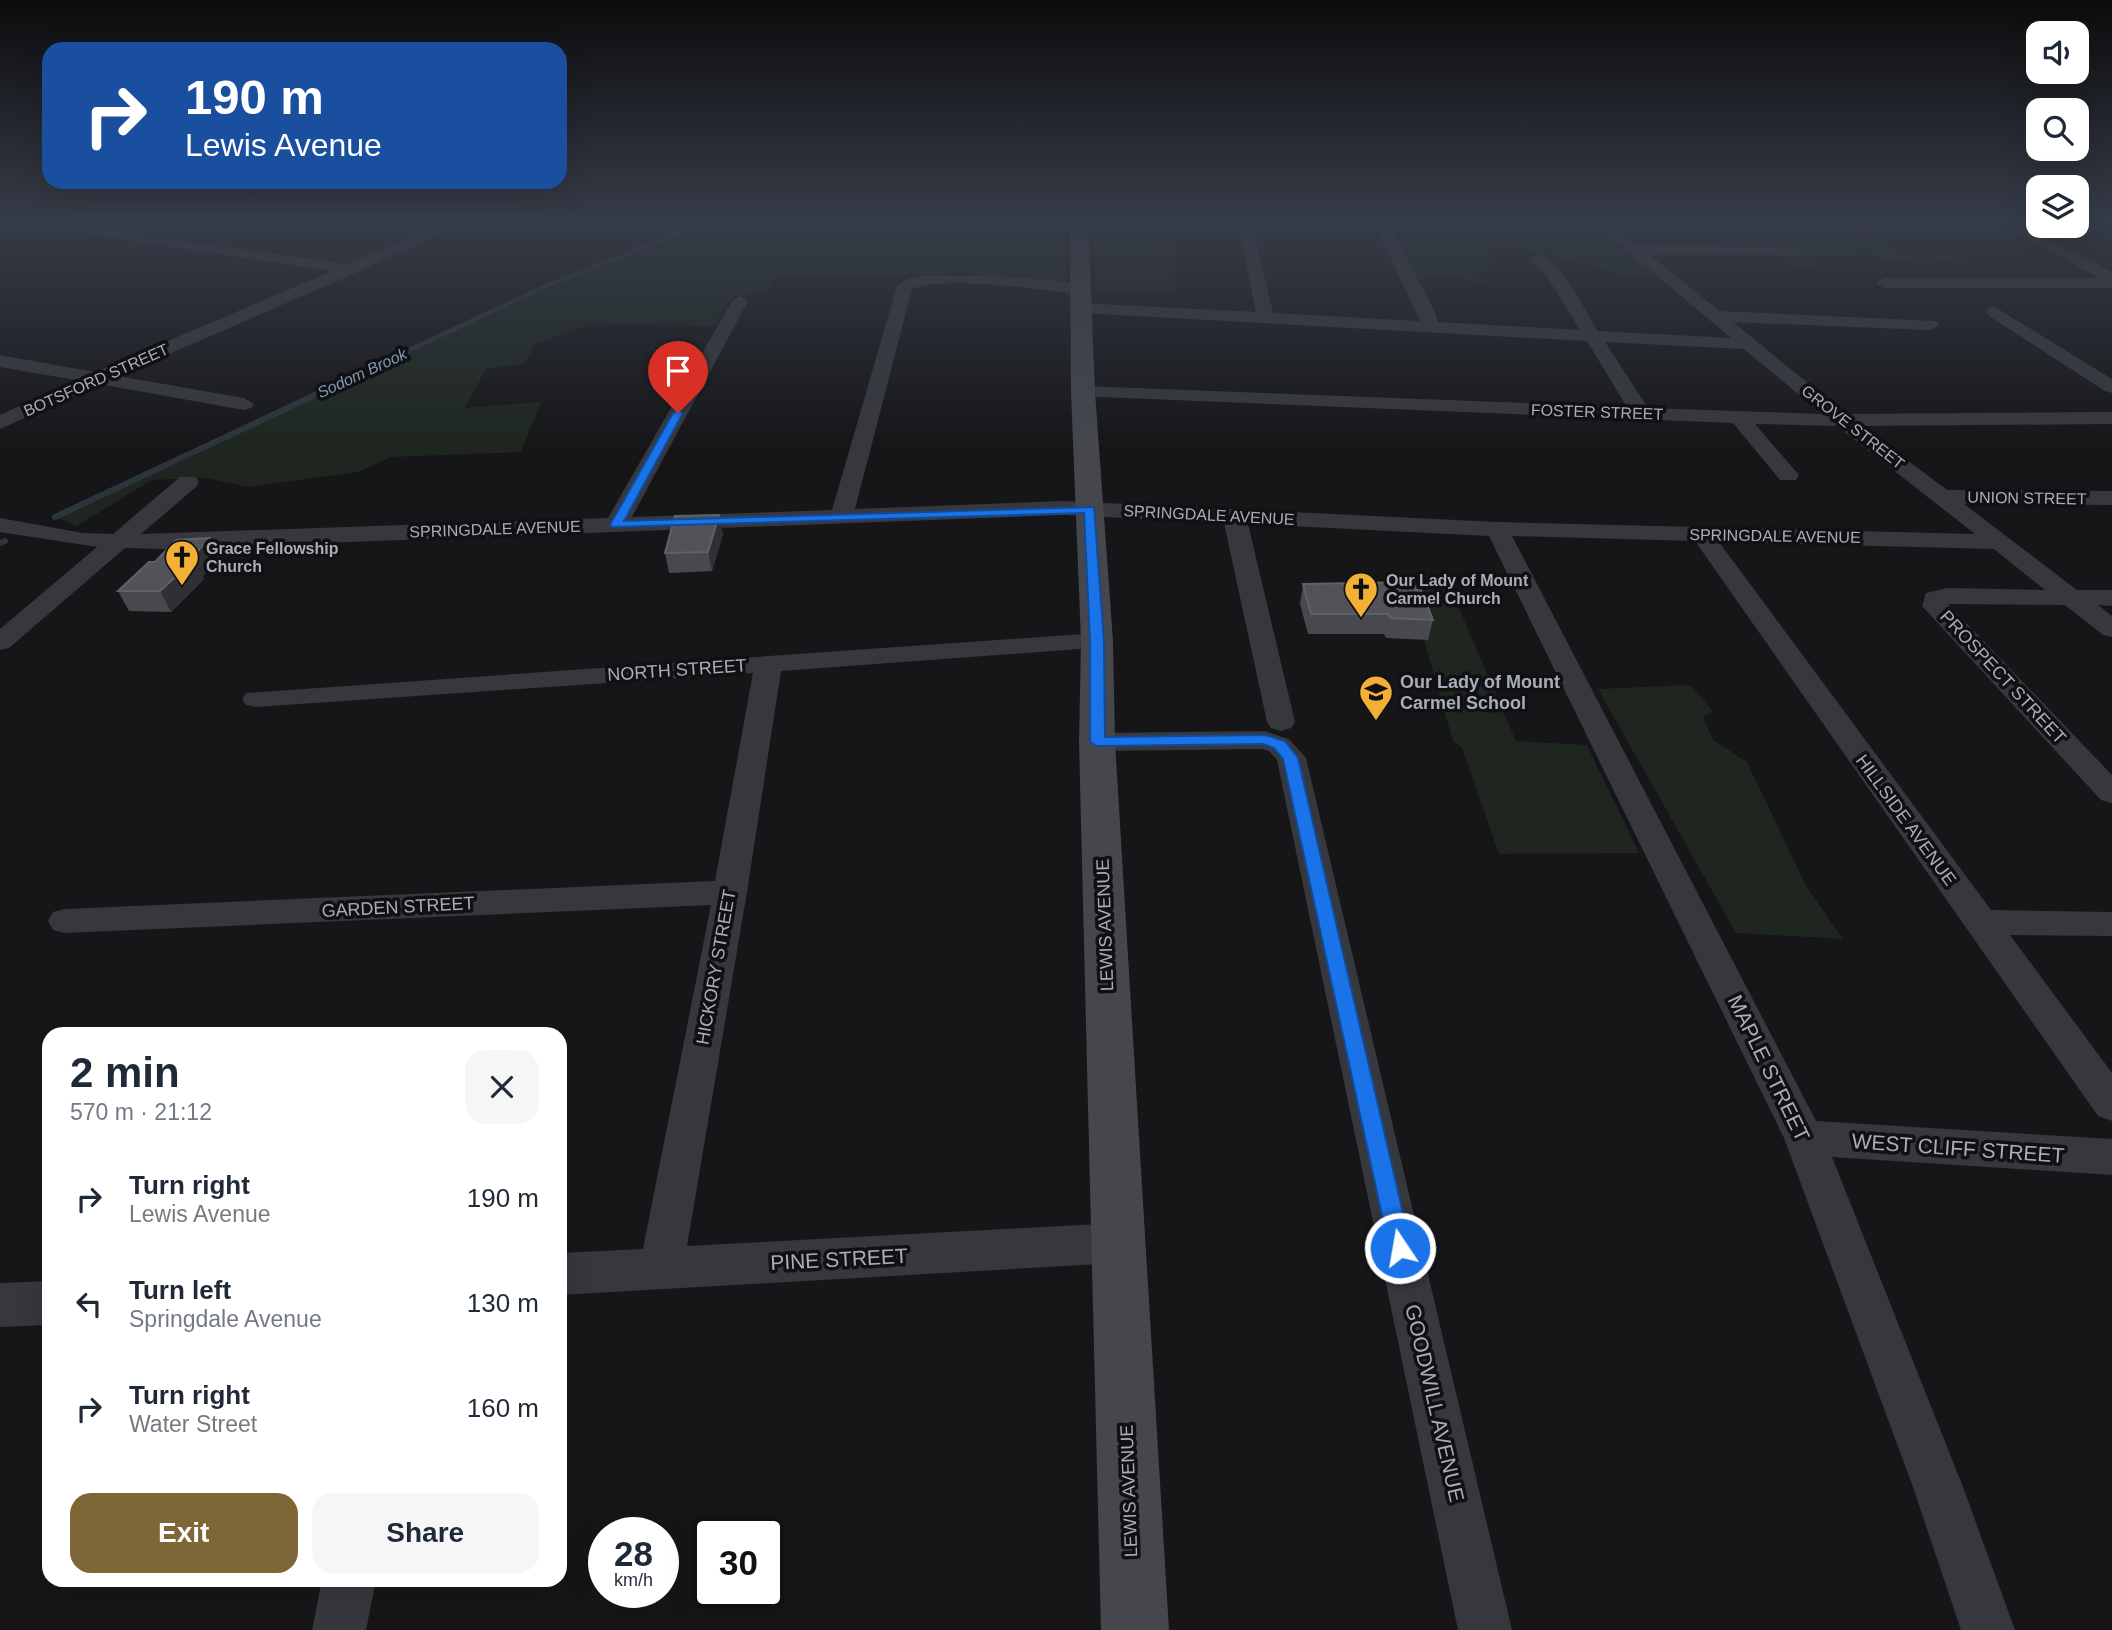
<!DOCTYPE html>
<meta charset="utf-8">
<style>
body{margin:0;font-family:Arial,sans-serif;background:#f6f6f7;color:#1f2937;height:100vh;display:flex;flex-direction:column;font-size:26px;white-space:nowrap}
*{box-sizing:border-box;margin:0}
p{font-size:23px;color:#747a83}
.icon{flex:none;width:38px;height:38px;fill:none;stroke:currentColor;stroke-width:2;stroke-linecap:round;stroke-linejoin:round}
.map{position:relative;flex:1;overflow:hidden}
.sheet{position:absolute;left:42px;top:1027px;width:525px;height:560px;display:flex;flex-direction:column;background:#fff;border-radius:21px;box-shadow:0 7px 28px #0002}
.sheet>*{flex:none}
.top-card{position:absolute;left:42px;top:42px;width:525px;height:147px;border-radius:21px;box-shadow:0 7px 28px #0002;background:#1a4fa0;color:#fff;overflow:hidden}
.fabs{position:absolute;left:2026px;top:21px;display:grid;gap:14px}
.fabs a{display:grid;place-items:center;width:63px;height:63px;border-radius:14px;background:#fff;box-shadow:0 7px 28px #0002;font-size:35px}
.speed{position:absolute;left:588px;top:1517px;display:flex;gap:14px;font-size:35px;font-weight:700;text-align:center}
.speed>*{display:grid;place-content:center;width:91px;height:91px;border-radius:50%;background:#fff;box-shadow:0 7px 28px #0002;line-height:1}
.speed small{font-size:18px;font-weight:400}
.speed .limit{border:4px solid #111;border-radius:10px;background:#fff;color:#111}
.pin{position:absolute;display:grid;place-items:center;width:60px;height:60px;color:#fff;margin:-72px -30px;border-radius:50% 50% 50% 0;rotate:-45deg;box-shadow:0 0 7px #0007}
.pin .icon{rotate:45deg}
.me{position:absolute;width:77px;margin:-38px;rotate:348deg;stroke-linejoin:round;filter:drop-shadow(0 0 5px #0008)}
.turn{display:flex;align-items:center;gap:24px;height:147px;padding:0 28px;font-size:32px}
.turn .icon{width:91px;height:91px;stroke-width:2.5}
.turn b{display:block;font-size:49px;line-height:60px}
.round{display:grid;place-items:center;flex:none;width:74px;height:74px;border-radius:21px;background:#f6f6f7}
.headline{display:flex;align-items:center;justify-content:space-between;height:119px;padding:0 28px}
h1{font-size:42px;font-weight:800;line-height:52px}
.primary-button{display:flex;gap:14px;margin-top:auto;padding:14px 28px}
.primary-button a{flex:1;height:80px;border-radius:21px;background:#7e6636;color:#fff;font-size:28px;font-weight:800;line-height:80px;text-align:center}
.primary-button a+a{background:#f6f6f7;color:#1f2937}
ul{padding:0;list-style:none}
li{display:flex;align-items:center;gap:21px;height:105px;padding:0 28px}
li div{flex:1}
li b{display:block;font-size:26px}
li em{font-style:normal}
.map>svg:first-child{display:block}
.built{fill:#222225}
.green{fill:#1e261f}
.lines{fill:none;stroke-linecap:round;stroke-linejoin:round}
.stream-far1{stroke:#2c353c;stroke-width:4.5}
.stream{stroke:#2c353c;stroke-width:6}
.street{fill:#37383d;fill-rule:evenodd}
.secondary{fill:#45474d;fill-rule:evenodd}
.wall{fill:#47494d}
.shaded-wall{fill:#2f3033}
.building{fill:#525359;stroke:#5f6168;stroke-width:2}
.route{fill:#1a73e8;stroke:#114b97;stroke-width:2}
.labels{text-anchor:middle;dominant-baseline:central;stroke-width:7;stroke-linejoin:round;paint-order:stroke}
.far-water-label{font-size:16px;font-style:italic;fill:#7f9bb3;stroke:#111113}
.far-street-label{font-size:16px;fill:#a8adb8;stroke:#111113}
.far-poi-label{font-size:16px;font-weight:bold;fill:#a8adb8;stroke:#111113;text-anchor:start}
.street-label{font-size:18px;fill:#a8adb8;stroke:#111113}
.poi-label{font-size:18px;font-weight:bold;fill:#a8adb8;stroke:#111113;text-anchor:start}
.near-street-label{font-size:21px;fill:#a8adb8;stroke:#111113}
</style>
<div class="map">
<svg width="2112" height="1630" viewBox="0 0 2112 1630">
<rect width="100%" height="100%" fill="#161618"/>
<path class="built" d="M 1093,220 L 1175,220 L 1175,294 L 1097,294 Z"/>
<path class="green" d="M 328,220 L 386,220 L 385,225 L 408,223 L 427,228 L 399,243 L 372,236 L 322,238 L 314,233 L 314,227 Z
M 716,220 L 1065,220 L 1066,283 L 953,272 L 935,275 L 777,274 L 768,292 L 731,297 L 714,326 L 593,323 L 534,344 L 525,364 L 486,369 L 465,408 L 541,402 L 521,452 L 391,457 L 358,472 L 248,487 L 205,478 L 152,480 L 77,526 L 55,517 L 531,296 L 629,254 L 633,257 Z
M 1392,220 L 1590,220 L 1664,278 L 1633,278 L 1556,256 L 1499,246 L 1490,256 L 1491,265 L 1477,276 L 1488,284 L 1479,285 L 1461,278 L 1418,279 Z
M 1792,220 L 1823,220 L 1831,225 L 1821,225 L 1837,236 L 1878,242 L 1894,249 L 1970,259 L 1927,263 L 1883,260 L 1876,255 L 1809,256 L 1820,269 L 1795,268 L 1784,247 L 1770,238 L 1816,236 Z
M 1100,237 L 1154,237 L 1157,256 L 1101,256 Z
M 1405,573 L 1446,578 L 1516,741 L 1587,745 L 1639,853 L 1499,854 L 1462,748 L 1453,741 L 1424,640 L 1428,640 Z
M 1690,685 L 1713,711 L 1703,717 L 1713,740 L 1747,762 L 1806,886 L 1843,939 L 1736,933 L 1598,689 Z"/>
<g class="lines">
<path class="stream-far1" d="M 358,374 L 542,288 L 711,220"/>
<path class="stream" d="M 55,517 L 362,373
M 0,543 L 5,541"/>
<path class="street" d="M 450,220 L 469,220 L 358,272 L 118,376 L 244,398 L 254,404 L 251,408 L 244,410 L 99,384 L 0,429 L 0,415 L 76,380 L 0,367 L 0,355 L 95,372 L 332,271 L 87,234 L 80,230 L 82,227 L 348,264 Z
M 1237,220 L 1251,220 L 1273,313 L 1420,321 L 1373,220 L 1387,220 L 1434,310 L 1438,322 L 1580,330 L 1547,276 L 1530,259 L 1538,254 C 1561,260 1585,311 1598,331 L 1731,338 L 1591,220 L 1607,220 L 1638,245 L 1793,247 L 1798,249 L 1801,252 L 1798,255 L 1650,255 L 1719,311 L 1936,321 L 1939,325 L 1930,330 L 1733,322 L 1846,414 L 2112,412 L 2112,424 L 1862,426 L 1947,490 L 2112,491 L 2112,505 L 1964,504 L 2077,590 L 2112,590 L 2112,606 L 2098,605 L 2112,616 L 2112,637 L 2103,635 L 2065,605 L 1948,604 L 2112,775 L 2112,803 L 2101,800 L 1922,606 L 1926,593 L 1947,588 L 2045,590 L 1994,549 L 1719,542 L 1991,910 L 2112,912 L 2112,936 L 2010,935 L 2112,1073 L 2112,1121 L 2098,1116 L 1695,541 L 1512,536 L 1816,1121 L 2112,1139 L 2112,1175 L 1832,1157 L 1963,1487 L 2015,1630 L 1961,1630 L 1913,1487 L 1784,1138 L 1489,536 L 1248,524 L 1295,722 L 1291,728 L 1281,731 L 1271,728 L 1267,722 L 1224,523 L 1064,515 L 164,549 L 125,548 L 9,648 L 0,650 L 0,629 L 97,547 L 0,532 L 0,518 L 83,533 L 113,534 L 180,477 L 196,477 L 199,482 L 196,487 L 141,534 L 608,518 L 732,301 L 740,296 L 748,301 L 632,517 L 832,510 L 897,286 C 902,281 909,278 916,277 C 939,273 1077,277 1089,289 L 1081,294 C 1042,290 945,275 912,289 L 855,509 L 1064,501 L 1497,522 L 1975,534 L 1837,426 L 1755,424 L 1799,475 L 1796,480 L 1780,480 L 1733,423 L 1076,396 L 1073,392 L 1083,386 L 1627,407 L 1587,341 L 1080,313 L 1072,308 L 1080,303 L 1256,312 ZM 1605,342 L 1744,349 L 1822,414 L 1648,408 Z
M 1990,220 L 2008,220 L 2112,272 L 2112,288 L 1884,288 L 1876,283 L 1884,278 L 2100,278 Z
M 1995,307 L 2112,379 L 2112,393 L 2105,391 L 1989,316 L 1986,312 L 1989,308 Z
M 1097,633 L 1106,635 L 1110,641 L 1106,647 L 781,671 L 747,892 L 687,1246 L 1118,1223 L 1133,1229 L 1140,1243 L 1133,1257 L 1118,1263 L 560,1295 L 560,1253 L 643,1249 L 711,905 L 65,933 L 53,930 L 48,921 L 53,912 L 65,909 L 715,881 L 753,673 L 256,707 L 246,705 L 242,699 L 246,693 Z
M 1264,731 L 1289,739 L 1306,758 L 1512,1630 L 1458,1630 L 1277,760 L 1269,751 L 1261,749 L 1097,751 L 1087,748 L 1082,742 L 1087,736 L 1097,733 Z
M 49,1281 L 49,1325 L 0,1327 L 0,1283 Z
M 322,1580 L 376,1580 L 366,1630 L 312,1630 Z"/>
<path class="secondary" d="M 1070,220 L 1088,220 L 1095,392 L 1113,641 L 1115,742 L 1169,1630 L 1101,1630 L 1079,742 L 1081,641 L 1071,392 Z"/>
</g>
<path class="wall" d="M 723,534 L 712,571 L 669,573 L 665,553 Z
M 219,558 L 202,577 L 204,579 L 171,612 L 129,611 L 118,591 L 155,562 Z
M 1303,584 L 1433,620 L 1428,640 L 1386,638 L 1384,634 L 1308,634 L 1300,604 Z"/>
<path class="shaded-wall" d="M 719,515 L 723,534 L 712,571 L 708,552 Z
M 209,538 L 219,558 L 202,577 L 204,579 L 171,612 L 160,591 Z"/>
<path class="building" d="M 719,515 L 708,552 L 665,553 L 675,516 Z
M 209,538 L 190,560 L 194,560 L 160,591 L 118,591 L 149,562 L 155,562 L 176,540 Z
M 1413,582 L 1416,590 L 1421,590 L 1433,620 L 1390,618 L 1389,614 L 1311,614 L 1303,584 Z"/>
<linearGradient id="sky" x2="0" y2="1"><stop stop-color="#0c0c0d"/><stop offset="0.49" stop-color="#363c48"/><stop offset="1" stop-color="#363c48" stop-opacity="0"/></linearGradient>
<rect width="2112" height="448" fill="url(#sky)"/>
<path class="route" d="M 678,410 L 683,413 L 624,521 L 1094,507 L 1104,641 L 1105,737 L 1265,735 L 1285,741 L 1298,758 L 1411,1248 L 1408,1255 L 1400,1258 L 1392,1255 L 1389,1248 L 1283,759 L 1274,748 L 1263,744 L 1097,746 L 1090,742 L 1090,641 L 1084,513 L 612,527 L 610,525 L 673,413 Z"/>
<defs>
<g id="church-pin" transform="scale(1.75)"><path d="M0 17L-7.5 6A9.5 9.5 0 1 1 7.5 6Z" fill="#f2b134" stroke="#111113"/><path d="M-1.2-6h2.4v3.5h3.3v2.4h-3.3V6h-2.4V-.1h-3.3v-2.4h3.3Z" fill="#111"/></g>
<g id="school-pin" transform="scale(1.75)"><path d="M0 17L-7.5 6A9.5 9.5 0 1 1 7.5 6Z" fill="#f2b134" stroke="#111113"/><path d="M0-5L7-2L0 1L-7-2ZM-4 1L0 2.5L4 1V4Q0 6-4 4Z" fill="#111"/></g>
</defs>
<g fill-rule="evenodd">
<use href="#church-pin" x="182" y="557"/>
<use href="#church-pin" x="1361" y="589"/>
<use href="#school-pin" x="1376" y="692"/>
</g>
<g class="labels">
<g class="far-water-label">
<text transform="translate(362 373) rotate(-25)">Sodom Brook</text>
</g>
<g class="far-street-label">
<text transform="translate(96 380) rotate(-24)">BOTSFORD STREET</text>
<text transform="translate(1597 412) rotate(2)">FOSTER STREET</text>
<text transform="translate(1853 427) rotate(38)">GROVE STREET</text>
<text transform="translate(2027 498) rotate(1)">UNION STREET</text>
<text transform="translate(1209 515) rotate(3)">SPRINGDALE AVENUE</text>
<text transform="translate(495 529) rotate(-2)">SPRINGDALE AVENUE</text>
<text transform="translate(1775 536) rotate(1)">SPRINGDALE AVENUE</text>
</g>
<g class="far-poi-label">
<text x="206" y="548">Grace Fellowship<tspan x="206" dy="18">Church</tspan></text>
<text x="1386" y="580">Our Lady of Mount<tspan x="1386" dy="18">Carmel Church</tspan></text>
</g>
<g class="street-label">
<text transform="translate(677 670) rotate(-4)">NORTH STREET</text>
<text transform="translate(2003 677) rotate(47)">PROSPECT STREET</text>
<text transform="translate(1906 820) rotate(54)">HILLSIDE AVENUE</text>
<text transform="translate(398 907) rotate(-3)">GARDEN STREET</text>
<text transform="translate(1105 925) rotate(-92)">LEWIS AVENUE</text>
<text transform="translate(716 967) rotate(-80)">HICKORY STREET</text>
<text transform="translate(1129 1491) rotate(-92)">LEWIS AVENUE</text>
</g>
<g class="poi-label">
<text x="1400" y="682">Our Lady of Mount<tspan x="1400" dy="21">Carmel School</tspan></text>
</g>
<g class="near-street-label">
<text transform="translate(1769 1068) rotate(64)">MAPLE STREET</text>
<text transform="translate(1958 1148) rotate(4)">WEST CLIFF STREET</text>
<text transform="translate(839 1259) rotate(-3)">PINE STREET</text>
<text transform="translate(1435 1403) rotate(77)">GOODWILL AVENUE</text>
</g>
</g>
</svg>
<div class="fabs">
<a><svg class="icon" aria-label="sound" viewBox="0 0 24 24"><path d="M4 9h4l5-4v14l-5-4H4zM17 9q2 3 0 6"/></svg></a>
<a><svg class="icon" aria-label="search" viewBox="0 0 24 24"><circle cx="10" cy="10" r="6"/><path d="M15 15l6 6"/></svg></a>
<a><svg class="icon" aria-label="layers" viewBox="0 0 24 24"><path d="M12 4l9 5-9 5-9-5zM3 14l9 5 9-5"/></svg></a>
</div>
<div class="speed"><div>28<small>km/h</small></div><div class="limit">30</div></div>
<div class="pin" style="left:678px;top:413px;background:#d93025"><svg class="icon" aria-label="arrive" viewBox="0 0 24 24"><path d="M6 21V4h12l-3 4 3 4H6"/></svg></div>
<svg class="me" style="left:1400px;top:1248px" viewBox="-20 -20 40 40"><circle r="17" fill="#1a73e8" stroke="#fff" stroke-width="3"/><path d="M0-11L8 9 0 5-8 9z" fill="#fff"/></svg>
<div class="top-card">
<div class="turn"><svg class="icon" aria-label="right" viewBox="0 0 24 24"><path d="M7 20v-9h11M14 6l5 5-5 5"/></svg><div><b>190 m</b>Lewis Avenue</div></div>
</div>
<section class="sheet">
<div class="headline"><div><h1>2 min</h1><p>570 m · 21:12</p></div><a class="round"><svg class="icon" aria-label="close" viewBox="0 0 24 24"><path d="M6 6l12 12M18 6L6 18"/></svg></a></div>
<ul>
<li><svg class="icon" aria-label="right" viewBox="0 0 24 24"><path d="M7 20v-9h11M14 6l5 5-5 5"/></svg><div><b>Turn right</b><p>Lewis Avenue</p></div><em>190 m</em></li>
<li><svg class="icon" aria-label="left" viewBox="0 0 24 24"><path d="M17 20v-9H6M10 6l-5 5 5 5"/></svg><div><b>Turn left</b><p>Springdale Avenue</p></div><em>130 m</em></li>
<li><svg class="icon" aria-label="right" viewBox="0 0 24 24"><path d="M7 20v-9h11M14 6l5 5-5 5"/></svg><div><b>Turn right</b><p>Water Street</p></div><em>160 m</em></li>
</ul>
<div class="primary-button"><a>Exit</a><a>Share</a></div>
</section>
</div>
